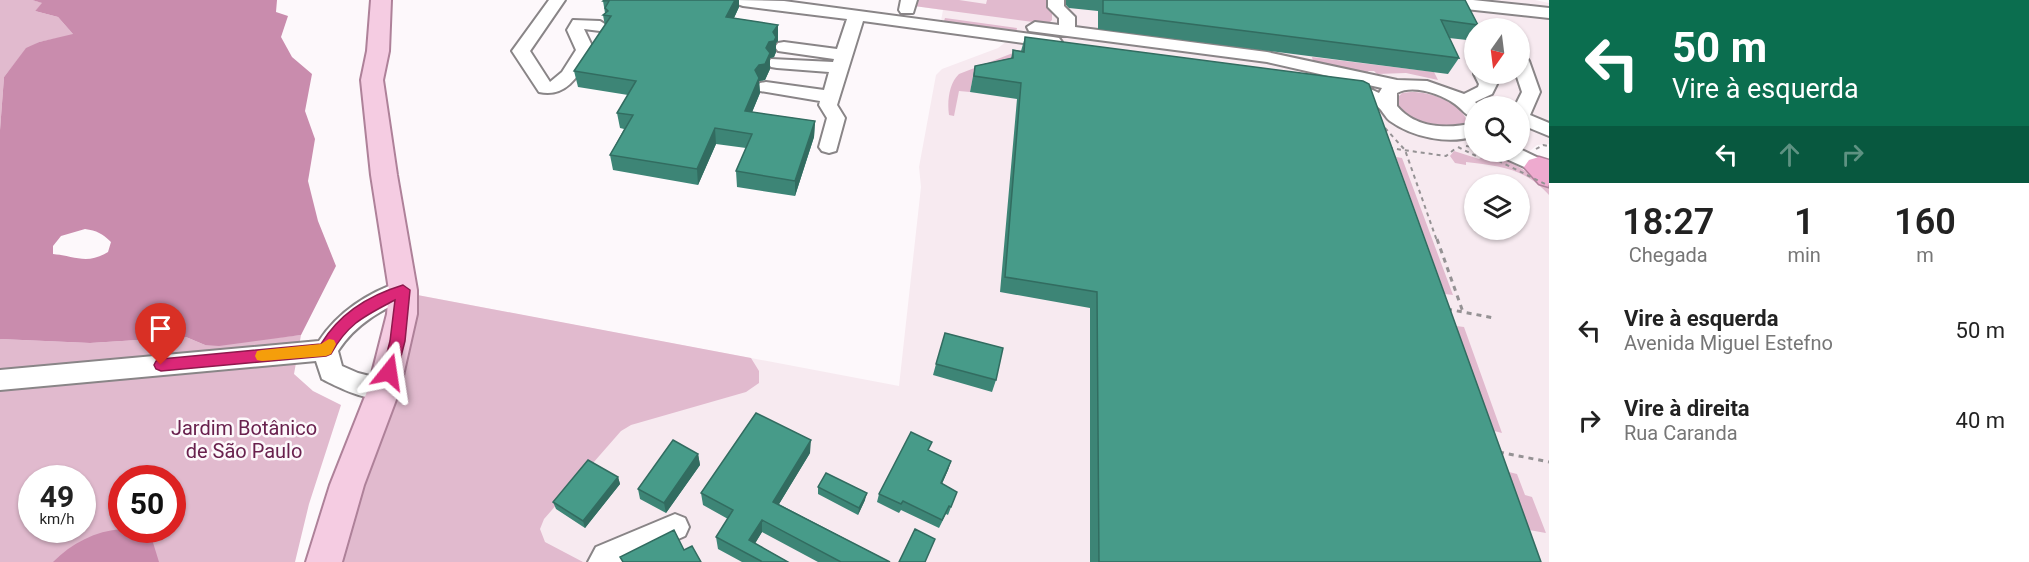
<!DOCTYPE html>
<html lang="pt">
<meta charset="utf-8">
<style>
body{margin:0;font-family:Roboto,sans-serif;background:#f2f2f2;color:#222;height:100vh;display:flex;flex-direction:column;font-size:22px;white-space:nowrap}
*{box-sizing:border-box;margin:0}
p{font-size:20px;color:#767676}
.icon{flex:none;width:33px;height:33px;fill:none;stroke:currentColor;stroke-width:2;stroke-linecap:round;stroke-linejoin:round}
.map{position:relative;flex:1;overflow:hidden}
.sheet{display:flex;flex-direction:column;background:#fff;width:480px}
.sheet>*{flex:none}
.guide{background:#0b6e4f;color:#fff;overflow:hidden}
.needle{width:39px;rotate:194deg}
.controls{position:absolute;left:1464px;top:18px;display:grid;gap:12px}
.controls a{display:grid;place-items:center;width:66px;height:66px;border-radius:50%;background:#fff;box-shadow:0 2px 4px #0004;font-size:30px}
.speed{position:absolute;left:18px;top:465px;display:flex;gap:12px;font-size:30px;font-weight:700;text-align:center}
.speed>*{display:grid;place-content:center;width:78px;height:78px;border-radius:50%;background:#fff;box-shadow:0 2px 4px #0004;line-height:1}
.speed small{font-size:15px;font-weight:400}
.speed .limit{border:9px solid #d22;background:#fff;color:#111}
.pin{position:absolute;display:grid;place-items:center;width:51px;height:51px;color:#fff;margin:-62px -26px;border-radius:50% 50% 50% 0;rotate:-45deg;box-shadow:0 0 6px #0007}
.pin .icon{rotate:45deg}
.me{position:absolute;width:66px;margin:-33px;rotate:15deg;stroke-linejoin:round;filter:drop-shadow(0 0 4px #0008)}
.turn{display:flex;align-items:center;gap:21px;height:126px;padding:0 24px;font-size:27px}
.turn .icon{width:78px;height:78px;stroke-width:2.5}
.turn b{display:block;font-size:42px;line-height:51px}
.lanes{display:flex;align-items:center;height:57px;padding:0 24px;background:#0003;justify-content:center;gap:30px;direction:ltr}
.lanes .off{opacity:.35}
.eta{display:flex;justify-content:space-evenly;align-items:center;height:102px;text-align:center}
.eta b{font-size:36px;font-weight:600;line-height:42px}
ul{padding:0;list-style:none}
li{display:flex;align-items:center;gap:18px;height:90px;padding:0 24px}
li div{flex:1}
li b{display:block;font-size:22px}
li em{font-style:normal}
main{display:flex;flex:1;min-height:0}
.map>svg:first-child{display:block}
.built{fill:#f7eaf0;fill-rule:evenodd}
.green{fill:#e1bace;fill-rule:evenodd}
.water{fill:#c98cad;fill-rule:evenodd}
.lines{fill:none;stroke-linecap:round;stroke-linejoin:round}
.minor-casing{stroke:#898587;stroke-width:4}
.major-casing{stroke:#ae8199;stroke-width:4}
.highway-casing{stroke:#ae8199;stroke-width:3}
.path-far1{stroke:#959294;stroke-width:2;stroke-dasharray:4 4;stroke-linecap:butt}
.path{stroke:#959294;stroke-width:3;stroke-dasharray:5 5;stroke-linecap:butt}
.minor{fill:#fff;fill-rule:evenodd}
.major{fill:#f5cce2;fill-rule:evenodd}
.highway{fill:#eeaacf;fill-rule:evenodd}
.path-bridge{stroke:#959294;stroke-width:2;stroke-dasharray:4 4;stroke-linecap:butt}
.wall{fill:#3d8576}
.shaded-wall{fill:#326c60}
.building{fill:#479b89;stroke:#326c60;stroke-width:1.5}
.route{fill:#db2777;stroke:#8e194d;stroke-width:1.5}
.slow{fill:#f59e0b}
.labels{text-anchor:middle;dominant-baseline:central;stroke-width:5;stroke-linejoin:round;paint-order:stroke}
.park-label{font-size:20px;fill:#69214e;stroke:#fdf8fb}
</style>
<main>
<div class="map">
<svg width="1549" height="562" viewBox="0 0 1549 562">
<rect width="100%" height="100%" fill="#fdf8fb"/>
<path class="built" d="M 916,0 L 1535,0 L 1549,3 L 1549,144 L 1537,145 L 1514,164 L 1535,176 L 1549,188 L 1549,562 L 336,562 L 407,358 L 412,294 L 899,386 L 921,187 L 919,167 L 936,75 L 942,69 L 998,48 L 1007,41 L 939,32 L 943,10 L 914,6 ZM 1474,28 L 1520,28 L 1520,74 L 1474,74 ZM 1474,106 L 1520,106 L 1520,152 L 1474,152 ZM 1474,184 L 1520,184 L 1520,230 L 1474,230 Z"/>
<path class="green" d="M 0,0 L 32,0 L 43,3 L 35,11 L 58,17 L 74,35 L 39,42 L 26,49 L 4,77 L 0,130 Z
M 916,0 L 959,0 L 986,4 L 987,0 L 1052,0 L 1052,20 L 1048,24 L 914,6 Z
M 945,18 L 1017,28 L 1016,33 L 943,24 Z
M 1031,48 L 1011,57 L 1009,74 L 972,82 L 970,92 L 959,91 L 954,116 L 949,115 C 947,102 949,83 959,74 L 1018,51 Z
M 1312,57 L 1434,72 L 1438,80 L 1406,73 L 1377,74 L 1374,71 L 1368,71 L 1369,74 L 1363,73 L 1313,61 Z
M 1411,92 C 1431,92 1464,102 1468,125 C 1446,127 1399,130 1397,98 L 1402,93 Z
M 1454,151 L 1479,159 L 1486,154 L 1483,152 L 1495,153 L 1549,185 L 1549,195 C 1525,168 1499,166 1466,162 L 1466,165 L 1455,163 L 1450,156 Z
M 1396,157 L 1402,158 L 1453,295 L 1445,294 Z
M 412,294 L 751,358 L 759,371 L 759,383 L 746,392 L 631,425 L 621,431 L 544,519 L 540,529 L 545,542 L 583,562 L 336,562 L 407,358 Z
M 1456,326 L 1464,327 L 1502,433 L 1494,431 Z
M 301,335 L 294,374 L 313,391 L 341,405 L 309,504 L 295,562 L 0,562 L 0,339 L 90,343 L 186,337 L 205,345 ZM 32,478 L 82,478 L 82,530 L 32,530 ZM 122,478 L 172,478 L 172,530 L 122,530 Z
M 1509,472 L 1517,474 L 1525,495 L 1532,497 L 1546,533 L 1529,530 Z"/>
<path class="water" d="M 32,0 L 277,0 L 276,12 L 288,16 L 281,37 L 292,57 L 312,74 L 305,111 L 315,139 L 308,181 L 318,221 L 336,266 L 301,335 L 219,346 L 205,345 L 186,337 L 90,343 L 0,339 L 0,130 L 4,77 L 26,48 L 39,42 L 73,34 L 58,17 L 35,11 L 42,3 ZM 85,229 C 97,231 102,233 111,242 L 108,252 C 87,265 75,256 53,254 L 53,246 L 61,236 Z
M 122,529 L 135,530 L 151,536 L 159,562 L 53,562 C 72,543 95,531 122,529 Z"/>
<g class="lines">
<g class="minor-casing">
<path id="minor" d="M 549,0 L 565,0 L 530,51 L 550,82 L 562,72 L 576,50 L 567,30 L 573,20 L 600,21 L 608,26 L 600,31 L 584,29 L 594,50 C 581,71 568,99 539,92 L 512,51 Z
M 736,0 L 784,1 L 1053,37 L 1059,38 L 1062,42 L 1059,46 L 1053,47 L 863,21 L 837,105 L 845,118 L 836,151 L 829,153 L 822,151 L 819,147 L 827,118 L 819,105 L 820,101 L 760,91 L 757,87 L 760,83 L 766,82 L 824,90 L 829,72 L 777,68 L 771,67 L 768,63 L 771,59 L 833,62 L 834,59 L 778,51 L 775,47 L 778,43 L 784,42 L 837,49 L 847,19 L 743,6 L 737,4 Z
M 901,0 L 917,0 L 913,13 L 901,13 L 899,10 Z
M 1048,0 L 1064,0 L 1064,6 L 1075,17 L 1075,27 L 1267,52 L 1397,80 L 1427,81 L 1464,94 L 1478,87 L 1479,84 L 1474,74 L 1474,73 L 1492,74 L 1497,84 L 1492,94 L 1475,102 L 1479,106 L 1474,106 L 1474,118 C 1466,116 1462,109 1455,104 C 1441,94 1413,84 1397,93 L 1397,106 C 1416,129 1448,129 1474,123 L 1474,136 C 1449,145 1412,137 1390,121 C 1385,117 1383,111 1378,107 C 1369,99 1352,94 1341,89 L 1338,85 L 1346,80 L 1267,62 L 1029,31 L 1027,27 L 1035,22 L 1059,25 L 1059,18 L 1048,7 ZM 1355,82 L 1382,88 L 1379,93 Z
M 1440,0 L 1473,0 L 1549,8 L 1549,18 L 1447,7 L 1441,5 Z
M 1520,56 L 1526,57 L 1529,61 L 1540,92 L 1530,115 L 1549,123 L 1549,136 L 1520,124 L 1520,106 L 1515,106 L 1522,92 L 1516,74 L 1520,74 Z
M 1520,149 L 1549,163 L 1549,178 L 1502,157 L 1499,152 L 1520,152 Z
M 403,281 L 411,284 L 414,290 L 411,296 C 382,310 356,323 338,351 L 342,366 L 358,373 L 393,382 L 396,389 L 393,396 C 370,404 342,389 322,379 L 316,361 L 0,390 L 0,370 L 319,341 C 339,311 369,292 403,281 Z
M 675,514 L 685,518 L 689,527 L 685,536 L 627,562 L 588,562 L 596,547 Z"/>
</g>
<g class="major-casing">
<path id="major" d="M 371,0 L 391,0 L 389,51 L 383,80 L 397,175 L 417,290 L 417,314 L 400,389 L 364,485 L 342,562 L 306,562 L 330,485 L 368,389 L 387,314 L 389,290 L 371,175 L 361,80 L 367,51 Z"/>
</g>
<g class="highway-casing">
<path id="highway" d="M 1539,157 L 1549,160 L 1549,187 L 1539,184 L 1524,167 L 1529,160 Z"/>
</g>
<path class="path-far1" d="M 1385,128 L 1405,150 L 1437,241
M 1520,139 L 1527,133
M 1466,146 L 1474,147
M 1458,147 L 1478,157 L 1483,153 L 1493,158
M 1389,148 L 1446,156 L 1456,148
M 1536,149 L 1543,145 L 1549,146"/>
<path class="path" d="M 1437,239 L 1463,312
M 1447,309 L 1494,318
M 1499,452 L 1549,462"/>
<use href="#minor" class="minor"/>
<use href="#major" class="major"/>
<use href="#highway" class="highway"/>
<path class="path-bridge" d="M 1505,152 L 1495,159 L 1549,186"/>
</g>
<path class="wall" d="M 1066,0 L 1465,0 L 1478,25 L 1467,40 L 1449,38 L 1459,58 L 1448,74 L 1098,29 L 1098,11 L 1069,8 L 1066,5 Z
M 603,1 L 739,7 L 734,18 L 778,25 L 778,41 L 776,43 L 776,52 L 774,57 L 770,58 L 770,69 L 765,80 L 759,81 L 760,93 L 752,112 L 815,121 L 814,137 L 795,196 L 737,187 L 736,171 L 746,148 L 716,144 L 698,185 L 613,170 L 610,155 L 624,129 L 620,128 L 617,113 L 628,95 L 578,87 L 574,71 L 605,26 L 603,15 L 605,13 Z
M 1025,37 L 1541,562 L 1090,562 L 1090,308 L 1000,292 L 1017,99 L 970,92 L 975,66 L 1011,58 L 1013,50 L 1021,51 Z
M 936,364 L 996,380 L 992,392 L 933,375 Z
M 930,451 L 951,461 L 948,470 L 942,484 L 957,492 L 948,515 L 946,514 L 939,528 L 901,510 L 899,513 L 877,502 L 879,494 Z
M 810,453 L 779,504 L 890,562 L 818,562 L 762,532 L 755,543 L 788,562 L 742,562 L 718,549 L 716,537 L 728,519 L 703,505 L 701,493 Z
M 698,454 L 700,465 L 666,513 L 640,499 L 638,489 Z
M 618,477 L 620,484 L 585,528 L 556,509 L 553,502 Z
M 818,487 L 865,500 L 858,515 L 818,494 Z"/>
<path class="shaded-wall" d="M 735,0 L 739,0 L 739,7 L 727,33 L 726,17 Z
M 778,25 L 778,41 L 776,43 L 776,52 L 774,57 L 770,58 L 770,69 L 765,80 L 759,81 L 760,93 L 746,127 L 745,111 L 755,70 L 773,32 Z
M 815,121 L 814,137 L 795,196 L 795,181 Z
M 715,128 L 716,144 L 698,185 L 697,169 Z
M 811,440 L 810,453 L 773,514 L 773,502 Z
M 698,454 L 700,465 L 666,513 L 664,503 Z
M 951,461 L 948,470 L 938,492 L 941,483 Z
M 618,477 L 620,484 L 585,528 L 583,521 Z
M 867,493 L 865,500 L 858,515 L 859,508 Z
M 762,520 L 762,532 L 750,552 L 749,540 Z"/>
<path class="building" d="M 604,0 L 735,0 L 726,17 L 778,25 L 773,32 L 776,37 L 774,41 L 769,42 L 766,48 L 770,53 L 765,64 L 759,65 L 755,70 L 759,78 L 745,111 L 815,121 L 795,181 L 736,171 L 752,134 L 715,128 L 697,169 L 610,155 L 633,115 L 617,113 L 636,81 L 574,71 L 611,16 L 603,15 L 608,11 L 605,8 L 609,1 L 603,1 Z
M 1103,0 L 1465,0 L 1478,25 L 1441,20 L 1459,58 L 1103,13 Z
M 1025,37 L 1363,81 L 1369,84 L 1541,562 L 1099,562 L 1097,292 L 1005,277 L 1021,83 L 974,76 L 975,66 L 1013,58 L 1013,50 L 1024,52 Z
M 945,333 L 1003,348 L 996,380 L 936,364 Z
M 756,413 L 811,440 L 773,502 L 890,562 L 841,562 L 762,520 L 749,540 L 788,562 L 761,562 L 761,561 L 716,537 L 733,510 L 701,493 Z
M 911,432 L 932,442 L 928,450 L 951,461 L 941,483 L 957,492 L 951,507 L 949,506 L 942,520 L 903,501 L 901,504 L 879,494 Z
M 673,440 L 698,454 L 664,503 L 638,489 Z
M 588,460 L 618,477 L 583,521 L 553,502 Z
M 826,473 L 867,493 L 859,508 L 818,487 Z
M 915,529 L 935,539 L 925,562 L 899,562 Z
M 674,530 L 684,550 L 692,546 L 701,562 L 623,562 L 620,557 Z"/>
<path class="route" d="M 403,285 L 410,290 L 405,341 L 397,372 L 394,377 L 389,379 L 384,377 L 382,372 L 390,341 L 395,300 C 365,316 348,323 331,354 L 326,356 L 161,371 L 156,369 L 154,365 L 156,361 L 161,359 L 321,344 C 339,314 370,295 403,285 Z"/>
<path class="slow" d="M 329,339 L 334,340 L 336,344 L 331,354 L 326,356 L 262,361 L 257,360 L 255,356 L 257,351 L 262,350 L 321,344 Z"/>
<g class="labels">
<g class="park-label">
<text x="244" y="428">Jardim Botânico<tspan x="244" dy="23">de São Paulo</tspan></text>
</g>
</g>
</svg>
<div class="controls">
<a><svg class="needle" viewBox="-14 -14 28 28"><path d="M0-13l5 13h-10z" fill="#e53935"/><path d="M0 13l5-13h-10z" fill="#767676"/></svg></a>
<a><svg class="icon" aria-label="search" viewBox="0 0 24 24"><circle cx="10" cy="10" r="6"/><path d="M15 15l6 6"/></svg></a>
<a><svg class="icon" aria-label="layers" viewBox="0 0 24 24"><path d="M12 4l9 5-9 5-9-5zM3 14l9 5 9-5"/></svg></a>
</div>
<div class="speed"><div>49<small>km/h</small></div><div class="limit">50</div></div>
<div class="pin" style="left:161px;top:365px;background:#d93025"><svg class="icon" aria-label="arrive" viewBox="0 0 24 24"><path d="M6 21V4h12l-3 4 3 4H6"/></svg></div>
<svg class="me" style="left:389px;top:372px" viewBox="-20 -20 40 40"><path d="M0-17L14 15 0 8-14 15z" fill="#db2777" stroke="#fff" stroke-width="4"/></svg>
</div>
<section class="sheet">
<div class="guide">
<div class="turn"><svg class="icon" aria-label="left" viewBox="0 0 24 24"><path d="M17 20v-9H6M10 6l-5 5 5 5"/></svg><div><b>50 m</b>Vire à esquerda</div></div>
<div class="lanes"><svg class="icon" aria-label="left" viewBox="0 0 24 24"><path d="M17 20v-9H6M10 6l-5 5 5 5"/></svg><svg class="icon off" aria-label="ahead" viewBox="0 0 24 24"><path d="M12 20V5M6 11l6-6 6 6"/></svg><svg class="icon off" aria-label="right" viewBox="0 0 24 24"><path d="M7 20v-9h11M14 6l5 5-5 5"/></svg></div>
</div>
<div class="eta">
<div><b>18:27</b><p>Chegada</p></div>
<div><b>1</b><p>min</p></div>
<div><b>160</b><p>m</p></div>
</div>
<ul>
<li><svg class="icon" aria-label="left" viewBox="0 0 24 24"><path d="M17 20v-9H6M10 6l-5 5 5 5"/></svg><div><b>Vire à esquerda</b><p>Avenida Miguel Estefno</p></div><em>50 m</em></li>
<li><svg class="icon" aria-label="right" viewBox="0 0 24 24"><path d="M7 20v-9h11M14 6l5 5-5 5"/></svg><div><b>Vire à direita</b><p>Rua Caranda</p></div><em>40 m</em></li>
</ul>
</section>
</main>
